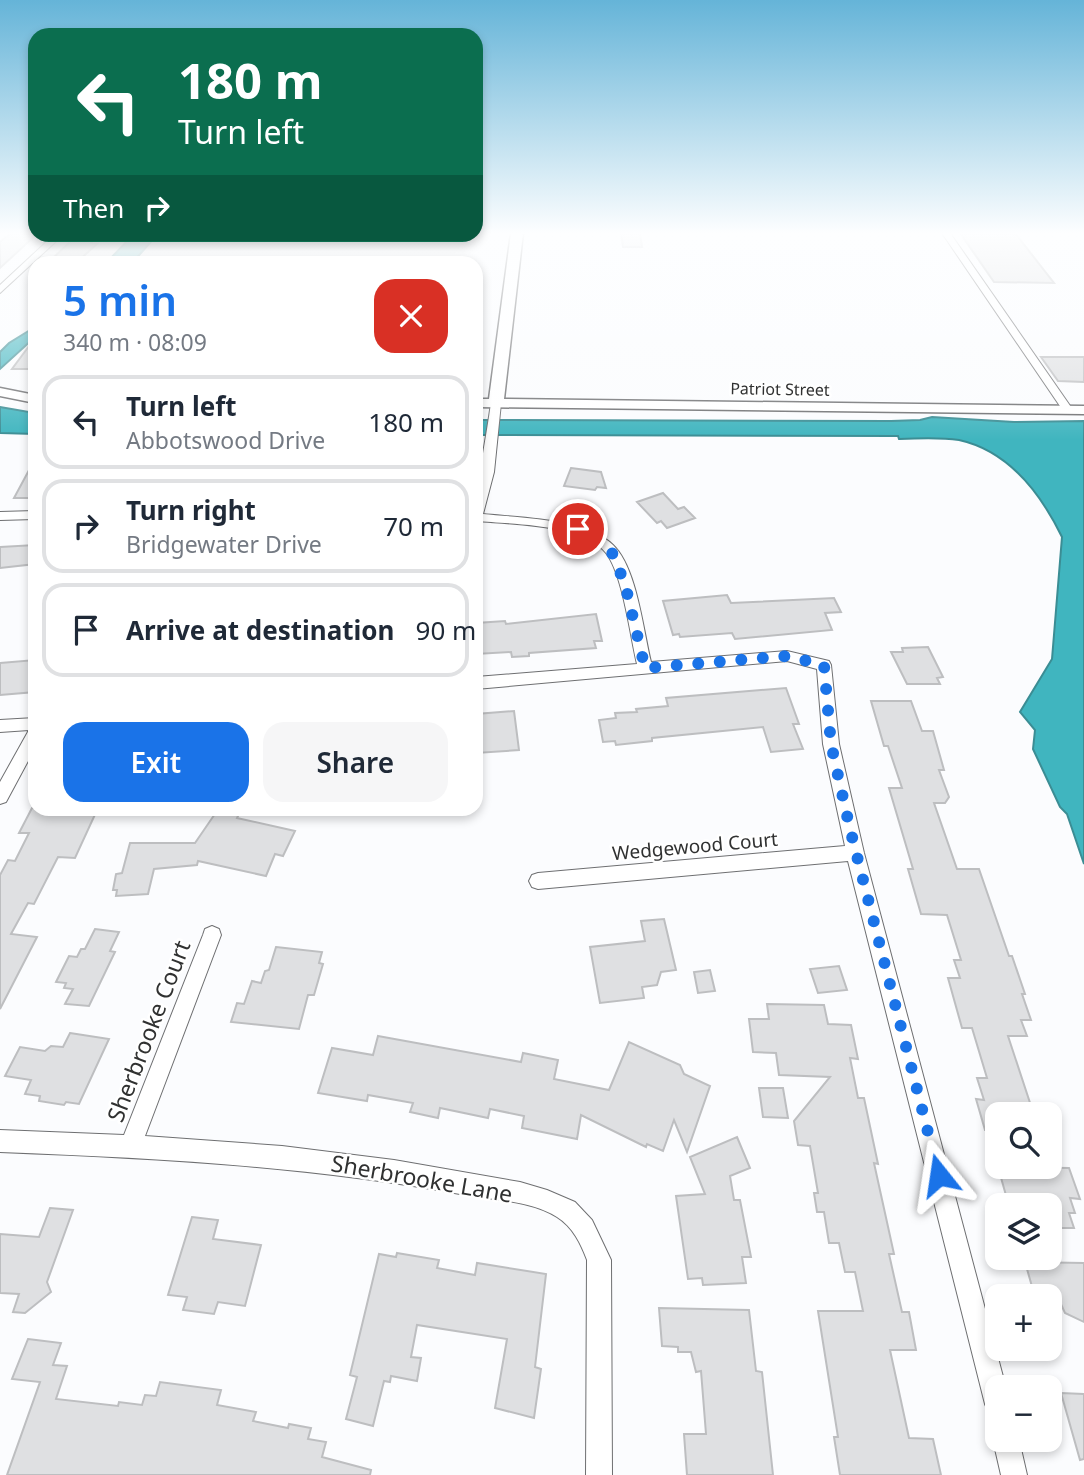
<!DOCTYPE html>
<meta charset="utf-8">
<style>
body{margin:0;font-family:"Noto Sans",sans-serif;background:#f6f6f7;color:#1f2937;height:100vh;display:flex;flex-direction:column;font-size:26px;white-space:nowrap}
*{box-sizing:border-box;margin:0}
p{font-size:23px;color:#747a83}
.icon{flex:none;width:38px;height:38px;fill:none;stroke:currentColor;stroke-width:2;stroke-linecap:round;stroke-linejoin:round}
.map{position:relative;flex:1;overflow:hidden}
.sheet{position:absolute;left:28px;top:256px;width:455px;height:560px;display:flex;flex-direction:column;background:#fff;border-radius:21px;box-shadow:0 4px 10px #0003}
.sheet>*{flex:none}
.banner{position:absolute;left:28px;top:28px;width:455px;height:214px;border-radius:21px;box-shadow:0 4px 10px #0003;background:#0b6e4f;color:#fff;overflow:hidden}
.fabs{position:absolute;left:985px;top:1102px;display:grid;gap:14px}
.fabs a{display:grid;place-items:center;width:77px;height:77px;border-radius:14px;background:#fff;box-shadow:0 4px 10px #0003;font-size:35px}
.pin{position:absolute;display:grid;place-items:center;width:60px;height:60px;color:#fff;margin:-30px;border:4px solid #fff;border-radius:50%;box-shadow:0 2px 7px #0007}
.me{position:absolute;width:77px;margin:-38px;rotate:345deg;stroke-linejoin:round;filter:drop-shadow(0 0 5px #0008)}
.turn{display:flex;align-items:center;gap:24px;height:147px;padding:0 35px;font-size:32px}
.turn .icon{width:91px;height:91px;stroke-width:2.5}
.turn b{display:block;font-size:49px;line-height:60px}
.then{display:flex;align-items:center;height:66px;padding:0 35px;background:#0003;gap:14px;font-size:26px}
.round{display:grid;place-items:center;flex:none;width:74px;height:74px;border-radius:21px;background:#f6f6f7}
.head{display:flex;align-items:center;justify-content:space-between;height:119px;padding:0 35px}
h1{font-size:42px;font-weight:600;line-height:52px;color:#1a73e8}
.cta{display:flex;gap:14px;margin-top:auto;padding:14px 35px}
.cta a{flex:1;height:80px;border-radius:21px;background:#1a73e8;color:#fff;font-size:28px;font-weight:600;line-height:80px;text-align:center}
.cta a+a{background:#f6f6f7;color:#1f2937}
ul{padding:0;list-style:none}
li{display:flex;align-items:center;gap:21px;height:94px;margin:0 14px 10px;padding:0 21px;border:4px solid #e0e1e3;border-radius:21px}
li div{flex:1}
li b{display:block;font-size:26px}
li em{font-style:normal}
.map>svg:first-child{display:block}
.water{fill:#40b5bf;stroke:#3b8d94;stroke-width:2}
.building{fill:#dfe0e2;stroke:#bdbec0;stroke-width:2}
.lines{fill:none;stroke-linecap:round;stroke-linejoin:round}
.street-casing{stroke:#6e6f71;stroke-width:2}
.secondary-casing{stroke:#6e6f71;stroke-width:3}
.street{fill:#fff;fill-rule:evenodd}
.secondary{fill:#fff;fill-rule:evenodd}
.route{stroke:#1a73e8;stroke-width:12;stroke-dasharray:0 21.6}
.labels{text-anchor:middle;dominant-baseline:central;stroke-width:5;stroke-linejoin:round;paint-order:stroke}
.far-street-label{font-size:16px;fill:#303131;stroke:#fff}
.street-label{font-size:19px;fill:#303131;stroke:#fff}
.near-street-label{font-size:23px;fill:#303131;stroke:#fff}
</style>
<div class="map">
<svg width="1084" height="1475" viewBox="0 0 1084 1475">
<rect width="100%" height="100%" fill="#fbfcfe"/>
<path class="water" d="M 133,235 L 157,235 L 133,262 L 107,262 Z
M 35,327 L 35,337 L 0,369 L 0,352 L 9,343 Z
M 0,407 L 35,413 L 35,434 L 0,433 Z
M 932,417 L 1014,422 L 1084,421 L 1084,864 L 1067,814 L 1060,807 L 1033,749 L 1035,730 L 1020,712 L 1052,659 L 1062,537 C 1041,494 1009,451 959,440 C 940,437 918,438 899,439 L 898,436 L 476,435 L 476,420 L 891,421 L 920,420 Z"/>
<path class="building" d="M 11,233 L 37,234 L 0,268 L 0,242 Z
M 621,233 L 640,233 L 642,247 L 623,247 Z
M 960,233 L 1015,233 L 1054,283 L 994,282 Z
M 78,234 L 98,235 L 91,243 L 97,244 L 77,262 L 49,262 Z
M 35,338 L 35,369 L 12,369 Z
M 1041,357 L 1084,357 L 1084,382 L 1058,381 Z
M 35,459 L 35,498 L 14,498 Z
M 571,468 L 601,472 L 606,488 L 597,487 L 595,490 L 564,486 Z
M 663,493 L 678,509 L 684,507 L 695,518 L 667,528 L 661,521 L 657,523 L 637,502 Z
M 35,545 L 35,564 L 0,568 L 0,547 Z
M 727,595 L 731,603 L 834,598 L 841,612 L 825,613 L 832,630 L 735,639 L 732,633 L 680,637 L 679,634 L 673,635 L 663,601 Z
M 596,614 L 602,641 L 594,641 L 596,648 L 529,653 L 529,656 L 512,657 L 511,652 L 476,654 L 476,623 L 505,621 L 506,624 Z
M 928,647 L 943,677 L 937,678 L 940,684 L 907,684 L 891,652 L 903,652 L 902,648 Z
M 35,660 L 35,692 L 0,695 L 0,663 Z
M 786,688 L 799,724 L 793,724 L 803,749 L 771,752 L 763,727 L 652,738 L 652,741 L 616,745 L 615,741 L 603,742 L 599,720 L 616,718 L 615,713 L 637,712 L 636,709 L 668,706 L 666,698 Z
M 871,701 L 911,701 L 922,731 L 933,731 L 944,770 L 939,770 L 949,797 L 945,803 L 934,803 L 957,869 L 979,869 L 1009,956 L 1012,956 L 1025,994 L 1022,994 L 1031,1020 L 1021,1020 L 1027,1036 L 1008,1036 L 1034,1115 L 998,1115 L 998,1130 L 985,1130 L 976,1099 L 984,1100 L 977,1078 L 987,1078 L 972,1028 L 962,1028 L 948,978 L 960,978 L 954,960 L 961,960 L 947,915 L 921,914 L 908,869 L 913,869 L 889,788 L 902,788 L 888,746 L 884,746 Z
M 514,711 L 519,750 L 476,753 L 476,714 Z
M 32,808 L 98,808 L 75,858 L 58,857 L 34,904 L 28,903 L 11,934 L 37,937 L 0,1009 L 0,875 L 8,860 L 15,861 L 29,833 L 19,833 Z
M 219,808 L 240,812 L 237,818 L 295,831 L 283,856 L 275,854 L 266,876 L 198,861 L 197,865 L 154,869 L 148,894 L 116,896 L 117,890 L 113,890 L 116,874 L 122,873 L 130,843 L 195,843 Z
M 664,919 L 676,970 L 661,972 L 657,985 L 642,987 L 644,998 L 600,1003 L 590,947 L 645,941 L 641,921 Z
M 95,929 L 119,932 L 110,951 L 115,952 L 89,1006 L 65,1004 L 73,989 L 64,988 L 66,983 L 56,982 L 69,956 L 77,957 L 81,949 L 85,949 Z
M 276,947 L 322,952 L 319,963 L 323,964 L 314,995 L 308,995 L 299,1029 L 231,1022 L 237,1003 L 244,1004 L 252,981 L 261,983 L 265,971 L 269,970 Z
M 839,966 L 847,990 L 818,993 L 810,969 Z
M 710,970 L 715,991 L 698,993 L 694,972 Z
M 767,1004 L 824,1005 L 828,1024 L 851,1025 L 858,1059 L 850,1058 L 858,1098 L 864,1098 L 878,1164 L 874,1163 L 894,1254 L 889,1254 L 902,1312 L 909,1312 L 916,1350 L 890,1350 L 909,1438 L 933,1439 L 941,1475 L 840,1475 L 834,1437 L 838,1437 L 818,1311 L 863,1311 L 855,1272 L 845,1272 L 839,1243 L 829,1243 L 824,1212 L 817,1212 L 814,1193 L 818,1193 L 810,1146 L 798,1145 L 794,1121 L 830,1077 L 779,1075 L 776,1053 L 753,1052 L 749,1019 L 769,1019 Z
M 70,1033 L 109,1039 L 79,1104 L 66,1102 L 64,1105 L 39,1101 L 40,1096 L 25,1094 L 31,1080 L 5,1076 L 20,1047 L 45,1051 L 51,1046 L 63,1047 Z
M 378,1036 L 521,1062 L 523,1053 L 558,1060 L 554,1079 L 609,1090 L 629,1042 L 680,1065 L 684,1074 L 710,1086 L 687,1152 L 674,1120 L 663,1151 L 647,1144 L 646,1147 L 581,1115 L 577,1139 L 522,1128 L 524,1116 L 490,1109 L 488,1118 L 440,1108 L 438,1118 L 410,1112 L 413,1103 L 368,1095 L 367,1101 L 318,1093 L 332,1048 L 373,1055 Z
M 759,1088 L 783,1088 L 788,1118 L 763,1117 Z
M 737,1137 L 750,1168 L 730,1176 L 734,1200 L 740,1200 L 751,1257 L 742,1257 L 746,1283 L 703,1285 L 702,1278 L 688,1279 L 676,1196 L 705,1194 L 690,1157 Z
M 998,1167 L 1069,1168 L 1080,1199 L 1070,1198 L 1075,1213 L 1069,1213 L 1074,1228 L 1050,1228 L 1050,1206 L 1009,1206 Z
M 50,1208 L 73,1210 L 47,1282 L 51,1292 L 25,1313 L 13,1312 L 19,1294 L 0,1293 L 0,1234 L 39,1237 Z
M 192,1217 L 218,1220 L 213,1239 L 261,1245 L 245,1306 L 218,1302 L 214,1314 L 183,1310 L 187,1297 L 168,1295 Z
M 397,1253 L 439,1260 L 437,1268 L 475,1275 L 477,1263 L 546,1274 L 535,1367 L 541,1369 L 534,1418 L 495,1408 L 507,1339 L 417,1325 L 411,1357 L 421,1358 L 417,1381 L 391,1376 L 390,1382 L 384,1381 L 373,1426 L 346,1419 L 357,1377 L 350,1375 L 379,1254 L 396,1257 Z
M 1025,1262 L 1084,1263 L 1084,1322 L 1065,1313 L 1060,1302 L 1050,1302 L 1050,1297 L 1035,1297 Z
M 659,1308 L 749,1310 L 756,1371 L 762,1372 L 773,1475 L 687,1475 L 684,1434 L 706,1434 L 701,1371 L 696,1372 L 691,1352 L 678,1352 L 678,1347 L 662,1346 Z
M 28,1339 L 61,1343 L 53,1365 L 67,1366 L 56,1399 L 118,1406 L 119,1402 L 142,1405 L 145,1395 L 156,1396 L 160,1382 L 221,1390 L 217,1405 L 256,1412 L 253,1421 L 288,1428 L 289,1424 L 311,1428 L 308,1439 L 326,1442 L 322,1457 L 371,1470 L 370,1475 L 7,1475 L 40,1382 L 12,1379 Z
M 1061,1393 L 1084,1394 L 1084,1459 L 1080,1460 Z"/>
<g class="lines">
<g class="street-casing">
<path id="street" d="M 942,233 L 950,233 L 1073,410 L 1072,412 L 1064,412 Z
M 55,234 L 64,234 L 0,293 L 0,285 Z
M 496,400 L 501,403 L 494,472 L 483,514 C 519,518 586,518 613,545 C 637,568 643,630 651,662 L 787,651 L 829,661 L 831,665 L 839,744 L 864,853 L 1006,1388 L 998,1388 L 998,1417 L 989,1413 L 985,1404 L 848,861 L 538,889 L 532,887 L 529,881 L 532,875 L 538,873 L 845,846 L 823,744 L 817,669 L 787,661 L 476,689 L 476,677 L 637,664 C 630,635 623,575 606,553 C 584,524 510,524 476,521 C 476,483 486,441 491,403 Z
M 35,511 L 35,519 L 0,520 L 0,512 Z
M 35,718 L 35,748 L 6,802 L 0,804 L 0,782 L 29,730 L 0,732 L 0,720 Z
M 212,926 L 219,929 L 221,935 L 145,1136 L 282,1146 L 394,1160 L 520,1182 L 547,1190 L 575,1202 L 592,1220 L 611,1260 L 612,1475 L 586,1475 L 587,1260 C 581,1244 573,1227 557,1217 C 530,1200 491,1200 460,1194 C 307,1166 155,1158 0,1152 L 0,1130 L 124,1135 L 203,935 L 205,929 Z
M 997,1431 L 998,1440 L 1019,1440 L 1027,1475 L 1001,1475 L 993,1440 Z"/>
</g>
<g class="secondary-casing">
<path id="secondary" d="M 511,233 L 523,233 L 504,399 L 1084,406 L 1084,414 L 476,407 L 476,399 L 489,399 Z
M 0,388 L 35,395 L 35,403 L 0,396 Z"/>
</g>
<use href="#street" class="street"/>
<use href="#secondary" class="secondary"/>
</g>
<linearGradient id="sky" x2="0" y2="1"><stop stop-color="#65b4d8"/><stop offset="0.53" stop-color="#fdfeff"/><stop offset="1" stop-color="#fdfeff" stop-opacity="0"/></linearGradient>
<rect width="1084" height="440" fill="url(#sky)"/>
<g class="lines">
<path class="route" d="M 578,529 L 610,548 L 625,584 L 645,668 L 787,656 L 824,665 L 831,744 L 850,829 L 939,1175"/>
</g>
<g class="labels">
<g class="far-street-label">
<text transform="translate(780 389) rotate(1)">Patriot Street</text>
</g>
<g class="street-label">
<text transform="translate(695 846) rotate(-5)">Wedgewood Court</text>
</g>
<g class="near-street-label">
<text transform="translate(148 1031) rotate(-69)">Sherbrooke Court</text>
<text transform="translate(422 1178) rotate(10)">Sherbrooke Lane</text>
</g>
</g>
</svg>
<div class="fabs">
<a><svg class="icon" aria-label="search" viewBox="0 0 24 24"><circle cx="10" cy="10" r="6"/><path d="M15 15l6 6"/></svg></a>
<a><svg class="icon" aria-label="layers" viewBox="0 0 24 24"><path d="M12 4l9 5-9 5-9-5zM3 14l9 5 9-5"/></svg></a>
<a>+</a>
<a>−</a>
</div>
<div class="pin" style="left:578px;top:529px;background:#d93025"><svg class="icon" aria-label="arrive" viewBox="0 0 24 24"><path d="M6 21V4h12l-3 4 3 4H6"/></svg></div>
<svg class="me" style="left:939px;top:1175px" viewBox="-20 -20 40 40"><path d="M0-17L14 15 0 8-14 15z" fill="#1a73e8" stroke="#fff" stroke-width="4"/></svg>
<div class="banner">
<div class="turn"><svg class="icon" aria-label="left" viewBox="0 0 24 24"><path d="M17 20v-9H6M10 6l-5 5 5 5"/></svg><div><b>180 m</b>Turn left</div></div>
<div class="then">Then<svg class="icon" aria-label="right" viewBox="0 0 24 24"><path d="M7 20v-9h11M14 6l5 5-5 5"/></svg></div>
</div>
<section class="sheet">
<div class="head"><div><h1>5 min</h1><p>340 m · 08:09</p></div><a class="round" style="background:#d93025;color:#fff"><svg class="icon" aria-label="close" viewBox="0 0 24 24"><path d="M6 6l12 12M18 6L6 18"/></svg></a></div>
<ul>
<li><svg class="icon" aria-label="left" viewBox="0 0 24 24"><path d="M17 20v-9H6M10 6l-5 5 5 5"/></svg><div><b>Turn left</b><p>Abbotswood Drive</p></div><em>180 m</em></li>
<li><svg class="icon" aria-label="right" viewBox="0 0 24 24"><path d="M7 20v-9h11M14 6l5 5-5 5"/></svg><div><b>Turn right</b><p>Bridgewater Drive</p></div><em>70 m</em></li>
<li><svg class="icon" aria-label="arrive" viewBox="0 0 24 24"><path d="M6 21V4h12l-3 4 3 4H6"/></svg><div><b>Arrive at destination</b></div><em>90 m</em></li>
</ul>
<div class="cta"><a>Exit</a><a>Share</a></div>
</section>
</div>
